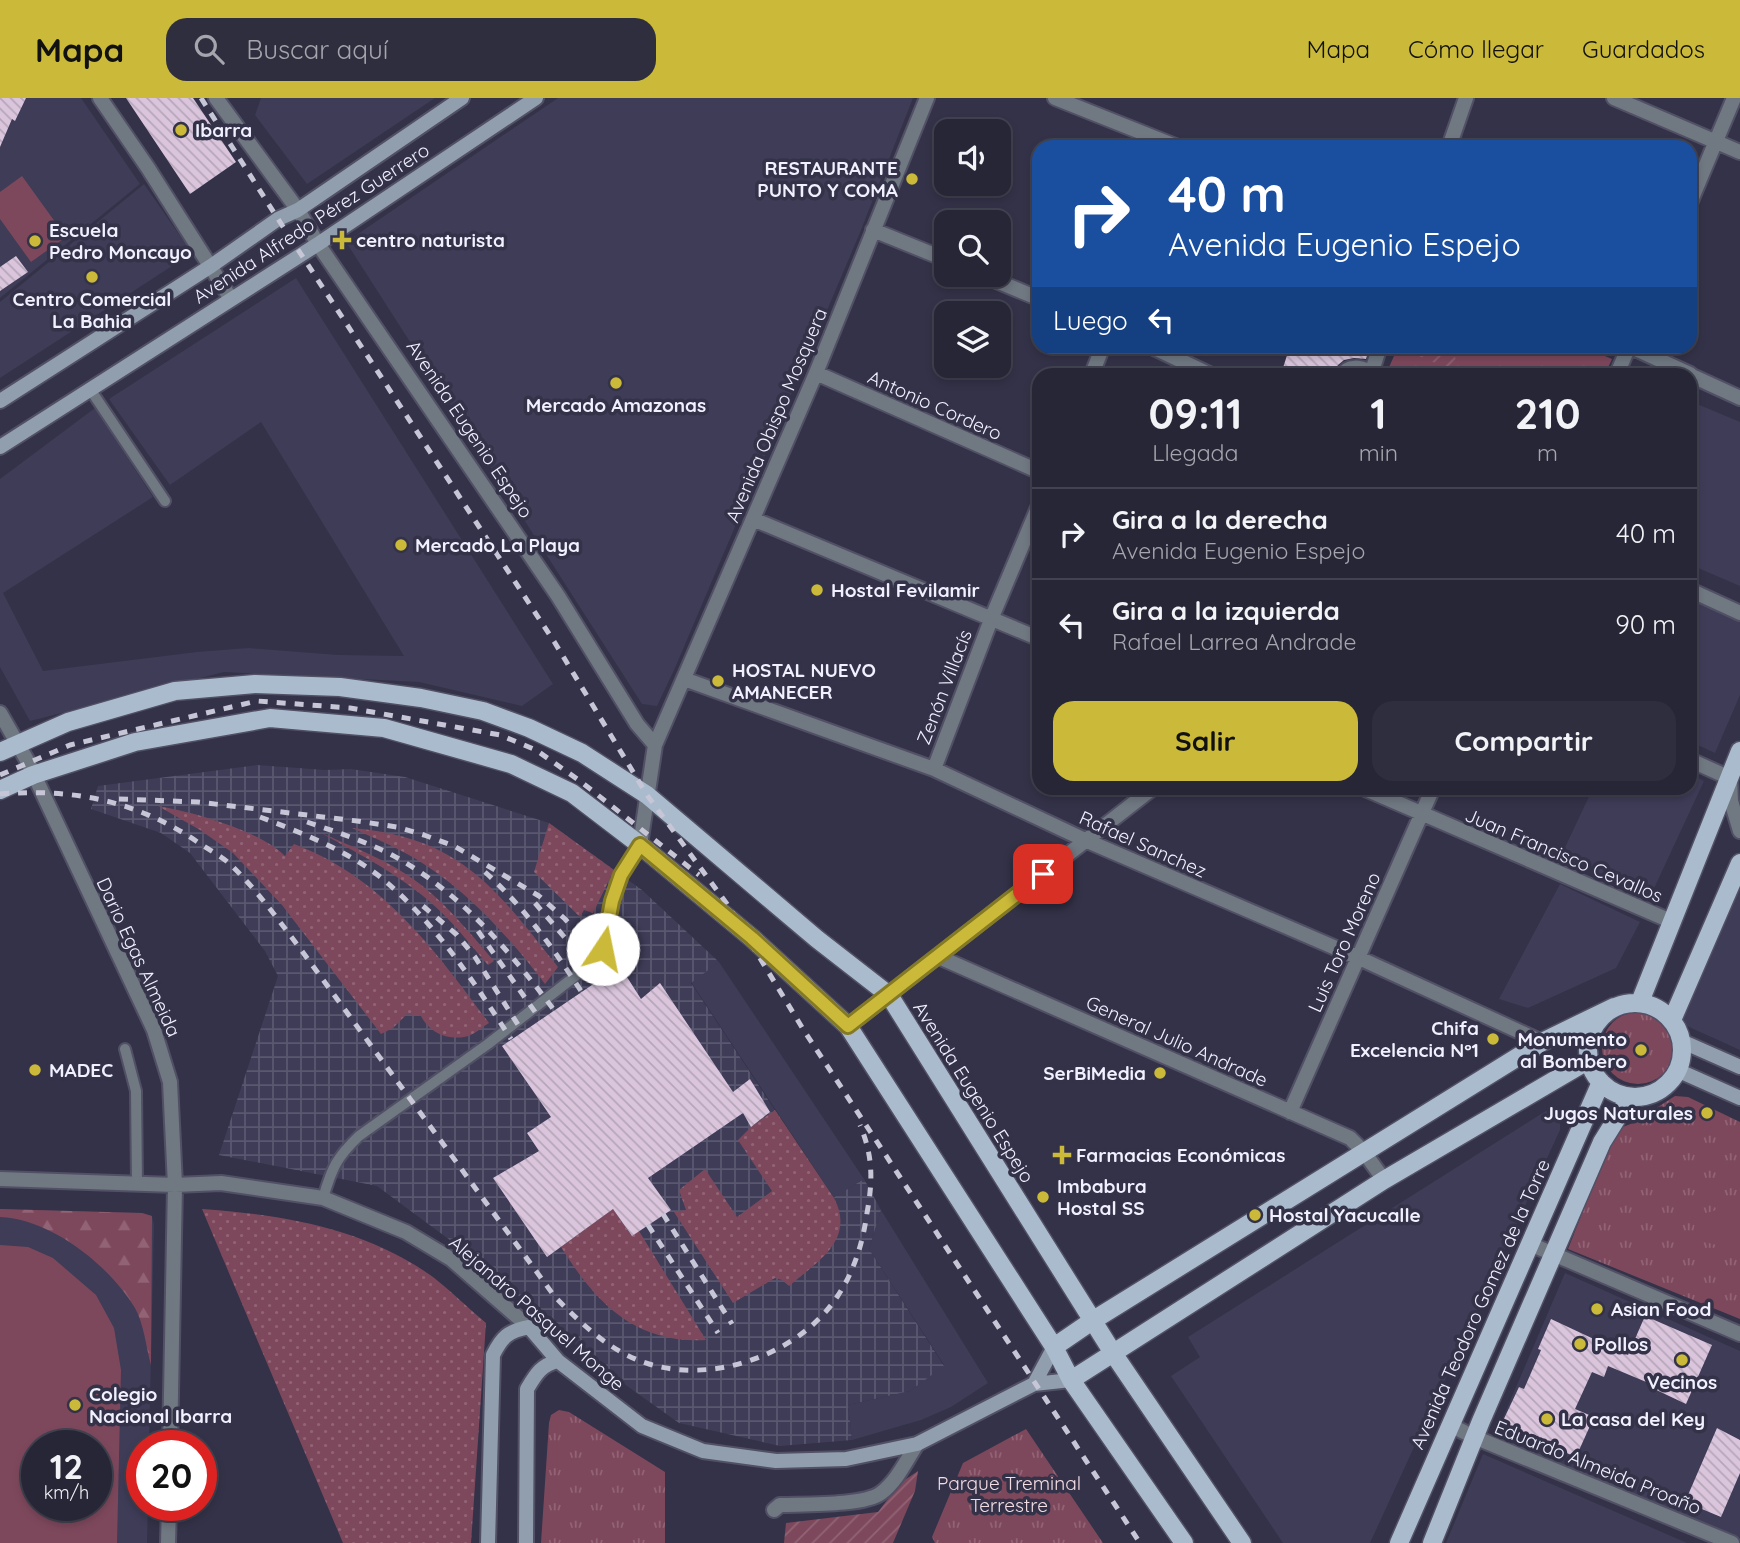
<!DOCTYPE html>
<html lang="es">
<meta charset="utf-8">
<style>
body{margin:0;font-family:Quicksand,sans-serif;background:#2e2e3e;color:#f1f3f6;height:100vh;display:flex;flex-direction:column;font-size:26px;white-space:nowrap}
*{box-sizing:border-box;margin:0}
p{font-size:23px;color:#a4a5ad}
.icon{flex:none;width:38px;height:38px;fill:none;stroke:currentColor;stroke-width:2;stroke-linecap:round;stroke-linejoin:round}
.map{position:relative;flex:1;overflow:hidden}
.side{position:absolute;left:1032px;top:270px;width:665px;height:427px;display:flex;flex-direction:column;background:#262636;border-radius:21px;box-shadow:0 4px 10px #0003,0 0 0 2px #424351}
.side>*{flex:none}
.hud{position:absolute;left:1032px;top:42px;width:665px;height:214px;border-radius:21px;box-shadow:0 4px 10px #0003,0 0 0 2px #424351;background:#1a4fa0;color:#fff;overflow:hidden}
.controls{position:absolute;left:934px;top:21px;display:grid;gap:14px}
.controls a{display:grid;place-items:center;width:77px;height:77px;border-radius:14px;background:#262636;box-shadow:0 4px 10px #0003,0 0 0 2px #424351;font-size:35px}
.speed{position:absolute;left:21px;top:1332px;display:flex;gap:14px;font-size:35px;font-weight:700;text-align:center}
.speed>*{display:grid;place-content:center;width:91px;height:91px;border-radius:50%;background:#262636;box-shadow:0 4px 10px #0003,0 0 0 2px #424351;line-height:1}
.speed small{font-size:18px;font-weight:400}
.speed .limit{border:10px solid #d22;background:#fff;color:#111}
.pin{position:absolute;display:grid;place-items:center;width:60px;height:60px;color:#fff;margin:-30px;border-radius:14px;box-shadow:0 4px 10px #0006}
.me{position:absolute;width:77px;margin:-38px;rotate:11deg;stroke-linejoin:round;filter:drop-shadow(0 0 5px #0008)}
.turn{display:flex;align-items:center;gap:24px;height:147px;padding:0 21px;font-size:32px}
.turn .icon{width:91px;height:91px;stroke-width:2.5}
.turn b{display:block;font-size:49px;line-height:60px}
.then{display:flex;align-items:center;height:66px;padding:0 21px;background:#0003;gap:14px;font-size:26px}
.eta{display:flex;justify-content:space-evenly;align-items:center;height:119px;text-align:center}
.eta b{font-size:42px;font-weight:800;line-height:49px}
.cta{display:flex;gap:14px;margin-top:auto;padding:14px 21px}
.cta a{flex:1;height:80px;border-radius:21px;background:#cbba39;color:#111;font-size:28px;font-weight:800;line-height:80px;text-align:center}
.cta a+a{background:#2e2e3e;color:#f1f3f6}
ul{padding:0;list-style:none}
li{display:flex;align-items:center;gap:21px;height:91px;padding:0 21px;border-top:2px solid #424351}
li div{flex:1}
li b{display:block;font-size:26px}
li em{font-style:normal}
header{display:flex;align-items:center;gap:42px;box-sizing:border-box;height:98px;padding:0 35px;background:#cbba39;color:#111}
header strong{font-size:33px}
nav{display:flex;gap:38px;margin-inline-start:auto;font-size:24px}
.search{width:490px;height:63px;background:#2e2e3e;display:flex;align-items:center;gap:18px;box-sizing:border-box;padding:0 24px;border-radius:21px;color:#a4a5ad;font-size:26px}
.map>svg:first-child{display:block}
.built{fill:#3e3c57;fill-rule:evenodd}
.industrial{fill:url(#industrial-grid)}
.grass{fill:url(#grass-dots)}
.forest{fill:url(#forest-firs)}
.park{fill:url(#park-tufts)}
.garden{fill:url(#garden-furrows)}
.pitch{fill:#7e485c;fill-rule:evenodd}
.building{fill:url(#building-back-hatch)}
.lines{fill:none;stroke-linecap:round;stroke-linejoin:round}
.lane-casing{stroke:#515065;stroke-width:14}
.street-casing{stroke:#515065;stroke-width:18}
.secondary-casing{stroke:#515065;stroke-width:18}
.primary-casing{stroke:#515065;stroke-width:21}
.lane{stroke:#707882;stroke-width:10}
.street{stroke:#707882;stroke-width:14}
.secondary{stroke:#919ead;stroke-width:14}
.primary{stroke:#abbbce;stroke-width:18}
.rail{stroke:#c6c6d7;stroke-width:5;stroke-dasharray:9 9;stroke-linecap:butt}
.route-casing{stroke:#847925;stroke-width:18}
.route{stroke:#cbba39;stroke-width:12}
.poi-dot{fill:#cbba39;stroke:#333248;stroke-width:2.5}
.labels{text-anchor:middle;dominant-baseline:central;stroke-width:7;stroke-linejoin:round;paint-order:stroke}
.poi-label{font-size:19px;font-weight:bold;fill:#f0f0ff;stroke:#333248;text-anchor:start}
.street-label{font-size:19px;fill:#f0f0ff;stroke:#333248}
.park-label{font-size:19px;fill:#f4dce3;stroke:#333248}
</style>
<header>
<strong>Mapa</strong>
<div class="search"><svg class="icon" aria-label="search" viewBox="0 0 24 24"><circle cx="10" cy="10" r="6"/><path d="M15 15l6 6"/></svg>Buscar aquí</div>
<nav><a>Mapa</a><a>Cómo llegar</a><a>Guardados</a></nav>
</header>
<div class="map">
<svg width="1740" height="1445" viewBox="0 0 1740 1445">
<defs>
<pattern id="industrial-grid" width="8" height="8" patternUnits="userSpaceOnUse" patternTransform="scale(1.75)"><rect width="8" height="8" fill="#3e3c57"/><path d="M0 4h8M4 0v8" fill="none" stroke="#5a5870"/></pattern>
<pattern id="grass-dots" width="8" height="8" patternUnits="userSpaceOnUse" patternTransform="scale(1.75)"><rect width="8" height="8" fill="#7e485c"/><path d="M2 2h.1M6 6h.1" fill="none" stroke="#916374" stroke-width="1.8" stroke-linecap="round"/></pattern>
<pattern id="forest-firs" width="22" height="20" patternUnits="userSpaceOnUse" patternTransform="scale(1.75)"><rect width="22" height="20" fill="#7e485c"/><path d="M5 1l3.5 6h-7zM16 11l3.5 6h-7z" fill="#916374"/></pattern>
<pattern id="park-tufts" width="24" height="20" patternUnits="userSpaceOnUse" patternTransform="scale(1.75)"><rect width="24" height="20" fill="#7e485c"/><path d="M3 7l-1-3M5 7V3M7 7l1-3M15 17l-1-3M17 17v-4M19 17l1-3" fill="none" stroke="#916374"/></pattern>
<pattern id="garden-furrows" width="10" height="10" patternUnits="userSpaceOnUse" patternTransform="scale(1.75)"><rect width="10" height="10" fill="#7e485c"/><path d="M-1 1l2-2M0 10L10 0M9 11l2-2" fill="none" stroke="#916374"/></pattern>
<pattern id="building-back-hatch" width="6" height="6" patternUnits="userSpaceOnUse" patternTransform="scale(1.75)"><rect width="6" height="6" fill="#dac5dd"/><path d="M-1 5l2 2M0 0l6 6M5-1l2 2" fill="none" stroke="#b6a6b9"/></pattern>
</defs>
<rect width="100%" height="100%" fill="#333248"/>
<path class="built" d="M 0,0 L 81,0 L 140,86 L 0,200 Z
M 261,0 L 435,0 L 307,86 L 255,17 Z
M 558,0 L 913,0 L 859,137 L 675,570 L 657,608 L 642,606 L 346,144 Z
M 144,86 L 192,155 L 0,280 L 0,204 Z
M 296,180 L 553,586 L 522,608 L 419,584 L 224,574 L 30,623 L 0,569 L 0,381 L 95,310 L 153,399 L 3,495 L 43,573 L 197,554 L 248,550 L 338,557 L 404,558 L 261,324 L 170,387 L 109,301 Z
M 1690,303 L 1740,324 L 1740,488 L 1691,467 Z
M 1690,500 L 1740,522 L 1740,597 L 1715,655 L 1691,644 Z
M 1691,676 L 1704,683 L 1650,799 L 1561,758 L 1593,690 L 1690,690 Z
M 1560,786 L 1640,824 L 1616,870 L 1528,910 L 1499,901 Z
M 1740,787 L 1740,952 L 1678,924 Z
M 719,864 L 864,1081 L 834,1100 L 691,884 Z
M 1549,1011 L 1557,1012 L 1560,1018 L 1560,1032 L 1370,1445 L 1283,1445 L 1171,1278 L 1200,1259 L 1188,1239 Z
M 0,1111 L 142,1115 L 152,1118 L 154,1127 L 149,1347 L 142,1348 L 142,1407 L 148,1407 L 147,1445 L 0,1445 ZM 37,1348 L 96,1348 L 96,1407 L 37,1407 Z
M 881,1112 L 988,1285 L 951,1309 L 921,1322 L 852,1342 L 848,1307 L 910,1293 L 944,1267 L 869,1151 Z
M 1565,1175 L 1740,1253 L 1740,1440 L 1495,1338 Z
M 1483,1356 L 1687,1445 L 1446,1445 Z"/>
<path class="industrial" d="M 257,667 L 325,672 L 351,671 L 405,679 L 549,725 L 642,792 L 719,864 L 691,885 L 833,1100 L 864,1081 L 881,1112 L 869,1151 L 944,1268 L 910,1293 L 848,1307 L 852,1342 L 780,1348 L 679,1325 L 609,1275 L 462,1151 L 377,1088 L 219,1057 L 278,878 L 265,853 L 190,755 L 161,735 L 91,711 L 98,688 Z"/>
<path class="grass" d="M 158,708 C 194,714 260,733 285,758 L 294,746 C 382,779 435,852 489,925 C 482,929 473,938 464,939 C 446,942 429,934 421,918 L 407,916 L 393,930 L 381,936 L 282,807 L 233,755 L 200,732 Z
M 549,725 L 614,772 L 593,815 L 584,812 L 580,819 L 534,774 Z
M 352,730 C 461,739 496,791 558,869 L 545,886 C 509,839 467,792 416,761 C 396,749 374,740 352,730 Z
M 321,735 C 351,748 382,760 409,778 C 443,801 468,833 494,863 L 488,867 C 472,849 458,830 440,813 C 406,780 363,758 321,735 Z
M 775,1012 L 834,1100 C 856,1142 817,1164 789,1188 L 782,1182 L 775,1180 L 733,1205 L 674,1114 L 686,1112 L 679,1092 L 705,1071 L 737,1119 L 772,1093 L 738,1042 L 751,1029 Z
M 202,1111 C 284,1117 364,1130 433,1179 C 451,1193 468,1210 486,1225 L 471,1445 L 343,1445 Z
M 613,1111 L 631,1137 L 639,1133 L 706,1242 C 635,1246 596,1205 561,1149 Z"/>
<path class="forest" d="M 0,1111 L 142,1115 L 152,1118 L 151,1267 C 146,1249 144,1226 135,1210 C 109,1167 51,1121 0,1119 Z"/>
<path class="park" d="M 1398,249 L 1583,249 L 1612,261 L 1605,276 L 1386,276 Z
M1602 950a36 36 0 1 1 72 0a36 36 0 1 1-72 0Z
M 1675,998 L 1688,999 L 1740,1024 L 1740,1221 L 1568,1151 L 1615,1032 L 1633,1025 Z
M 559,1312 L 569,1314 L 665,1374 L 665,1445 L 541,1445 L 549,1325 L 551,1317 Z
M 1026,1331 L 1103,1445 L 935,1445 L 932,1439 L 963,1365 Z"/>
<path class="garden" d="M 1412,249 L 1449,249 L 1456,261 L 1447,270 L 1409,254 Z
M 918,1373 L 915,1393 L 893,1445 L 784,1445 L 786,1425 L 878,1414 L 900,1385 Z"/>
<path class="pitch" d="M 22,78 L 66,139 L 31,164 L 0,121 L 0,94 Z
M 1740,1104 L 1740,1127 L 1724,1147 C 1708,1147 1701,1143 1694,1129 L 1698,1118 Z
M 0,1147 L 28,1149 L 53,1160 L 96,1197 L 114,1230 L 121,1272 L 117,1445 L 0,1445 ZM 37,1348 L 96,1348 L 96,1407 L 37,1407 Z"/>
<path class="building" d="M 0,0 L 26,0 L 15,23 L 12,21 L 0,49 Z
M 126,0 L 193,0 L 236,64 L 190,96 Z
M 16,158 L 28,174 L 0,193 L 0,169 Z
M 1290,248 L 1370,248 L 1366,261 L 1354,260 L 1344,262 L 1338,267 L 1333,276 L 1281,276 Z
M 620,868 L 641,901 L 660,885 L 733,994 L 750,981 L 770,1014 L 751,1029 L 743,1015 L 648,1080 L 671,1112 L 632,1138 L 613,1111 L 547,1159 L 493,1080 L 539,1053 L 527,1035 L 551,1019 L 502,948 Z
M 1645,1218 L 1712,1247 L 1686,1306 L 1650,1289 L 1651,1286 L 1608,1268 L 1604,1279 L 1592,1274 L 1575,1311 L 1594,1319 L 1576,1359 L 1501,1327 L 1519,1289 L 1524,1291 L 1541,1252 L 1538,1251 L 1551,1221 L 1628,1257 Z
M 1717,1330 L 1740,1342 L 1740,1375 L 1721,1419 L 1685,1404 Z"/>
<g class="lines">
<g class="lane-casing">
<path id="lane" d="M 1341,276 C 1348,264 1360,267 1372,272
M 90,291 L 165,403
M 125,951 L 136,993 L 137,1086
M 323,1100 C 332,1070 336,1060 359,1038 L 488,946 L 596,862 C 608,843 606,823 612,802 C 617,782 629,765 640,747"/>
</g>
<g class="street-casing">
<path id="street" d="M 100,0 L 148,70 L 231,201
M 216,0 L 298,112 L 318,146 L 558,498 L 637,626 L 655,647
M 1055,0 L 1178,49
M 1614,0 L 1740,54
M 1449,49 L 1466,0
M 1690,105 L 1734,0
M 873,132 L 947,162
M 982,177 L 1040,201
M 1150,248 L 1209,276
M 816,275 L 1040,374
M 1092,276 L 1103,248
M 1371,276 L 1380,248
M 1617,276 L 1629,248 L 1690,276
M 1690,277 L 1740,300
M 753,421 L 1040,541
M 1690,492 L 1740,515
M 684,581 L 934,671 L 1085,742 L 1359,860 L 1542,944
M 0,615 L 28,664 L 154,932 L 170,984 L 175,1087 L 170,1348
M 1690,662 L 1730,680 L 1731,703 L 1740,733
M 934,671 L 992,519 L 1040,405
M 1363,690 L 1673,824
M 640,747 L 655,647 L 816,275 L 927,0
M 939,859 L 1350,1040 L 1364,1054 L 1384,1082
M 848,928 L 1153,690
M 1290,1014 L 1433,690
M 0,1081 L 175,1087 L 221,1085 L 323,1100 L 406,1134 L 451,1161 L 529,1229
M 1530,1146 L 1740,1236
M 1450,1327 L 1474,1339 L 1732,1445
M 774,1412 L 780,1407 C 803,1406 864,1408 881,1395 C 897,1383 906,1363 917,1346
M 168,1445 L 169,1407"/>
</g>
<g class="secondary-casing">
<path id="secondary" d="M 0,303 L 211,168 L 278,121 L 298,112 L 462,0
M 0,349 L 318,146 L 536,0
M 1681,943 L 1740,969
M 1677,972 L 1740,1000
M 1034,1286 L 1054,1249
M 488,1445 L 493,1257 C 502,1239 508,1233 529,1229 L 558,1263 L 642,1328 L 703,1353 L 776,1363 L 846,1361 L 917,1346 L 1034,1286 L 1071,1282
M 526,1445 L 527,1291 C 536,1276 541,1267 558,1263"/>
</g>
<g class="primary-casing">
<path id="primary" d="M 0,654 L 68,624 L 175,593 L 255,586 L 340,589 L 421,600 L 483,613 L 529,630 L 582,655 L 647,697 L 817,841 L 889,897 L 1113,1255 L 1242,1445
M 0,692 L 33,677 L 135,644 L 270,620 L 384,630 L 511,666 L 572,695 L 640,747 L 752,840 L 848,928 L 1054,1249 L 1071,1282 L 1184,1445
M 1640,904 L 1740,653
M1588 952a47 47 0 1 1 94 0a47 47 0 1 1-94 0Z
M 1672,922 L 1740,765
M 1054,1249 L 1092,1223 L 1542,944 L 1614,909
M 1071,1282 L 1384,1082 L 1589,962
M 1399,1445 L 1601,984
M 1432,1445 L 1481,1323 L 1602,1044 L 1630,999"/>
</g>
<use href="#lane" class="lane"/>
<use href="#street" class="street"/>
<use href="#secondary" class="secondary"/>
<use href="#primary" class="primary"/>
<path class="rail" d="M 201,0 L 278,121 L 555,545 L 647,697 L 727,806 L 803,931 L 1140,1445
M 0,677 L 70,647 L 257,603 L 350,610 L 500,637 L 536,652 L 580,683 L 699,777
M 0,696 C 73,690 138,703 199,745 C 209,752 221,758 230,766 C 256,791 277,820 299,849 L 555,1199 C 583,1227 610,1254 649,1266 C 715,1286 799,1256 837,1199 C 854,1174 863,1144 867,1115 C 873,1082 873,1058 860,1027
M 119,701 L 198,704 L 357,723 L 397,729 L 424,737 L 454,748 L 539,798 L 565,821 L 611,874
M 260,719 C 302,735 349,753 384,782 C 436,826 474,884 511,941
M 307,724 C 336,734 365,743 392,757 C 459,793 509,852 554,912
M 485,774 C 524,809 553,850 581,893
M 535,805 L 573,849 L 597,883
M 423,808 L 457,837 L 475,859 L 522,933
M 478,833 L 540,921
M 663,1116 L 732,1226
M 648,1127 L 718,1235"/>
</g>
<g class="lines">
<g class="route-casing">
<path id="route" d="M 603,851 L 612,803 L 621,777 L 640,747 L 752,840 L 848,928 L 1043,776"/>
</g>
<use href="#route" class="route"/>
</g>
<g class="poi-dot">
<circle cx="181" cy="32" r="7"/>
<circle cx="912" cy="81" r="7"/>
<path d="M338.5 131.5h7v7h7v7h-7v7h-7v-7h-7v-7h7z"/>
<circle cx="35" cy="143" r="7"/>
<circle cx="92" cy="179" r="7"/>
<circle cx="616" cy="285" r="7"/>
<circle cx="401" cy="447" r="7"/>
<circle cx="817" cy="492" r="7"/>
<circle cx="718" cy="583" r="7"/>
<circle cx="1493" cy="941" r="7"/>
<circle cx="1641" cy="952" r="7"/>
<circle cx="35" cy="972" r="7"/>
<circle cx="1160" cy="975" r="7"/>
<circle cx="1707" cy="1015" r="7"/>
<path d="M1058.5 1046.5h7v7h7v7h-7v7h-7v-7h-7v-7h7z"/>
<circle cx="1043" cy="1099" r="7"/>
<circle cx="1255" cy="1117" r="7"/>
<circle cx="1597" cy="1211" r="7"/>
<circle cx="1580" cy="1246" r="7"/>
<circle cx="1682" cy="1262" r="7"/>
<circle cx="75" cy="1307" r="7"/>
<circle cx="1547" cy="1321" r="7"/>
</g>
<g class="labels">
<g class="poi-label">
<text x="195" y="32">Ibarra</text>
<text x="898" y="70" text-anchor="end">RESTAURANTE<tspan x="898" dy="22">PUNTO Y COMA</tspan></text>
<text x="49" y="132">Escuela<tspan x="49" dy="22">Pedro Moncayo</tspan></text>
<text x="356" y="142">centro naturista</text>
<text x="92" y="201" text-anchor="middle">Centro Comercial<tspan x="92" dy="22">La Bahia</tspan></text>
<text x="616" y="307" text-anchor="middle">Mercado Amazonas</text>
<text x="415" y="447">Mercado La Playa</text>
<text x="831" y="492">Hostal Fevilamir</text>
<text x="732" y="572">HOSTAL NUEVO<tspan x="732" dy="22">AMANECER</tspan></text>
<text x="1479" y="930" text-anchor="end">Chifa<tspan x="1479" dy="22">Excelencia N°1</tspan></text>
<text x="1627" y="941" text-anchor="end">Monumento<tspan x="1627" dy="22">al Bombero</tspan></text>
<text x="49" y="972">MADEC</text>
<text x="1146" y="975" text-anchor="end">SerBiMedia</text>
<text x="1693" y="1015" text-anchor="end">Jugos Naturales</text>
<text x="1076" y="1057">Farmacias Económicas</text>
<text x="1057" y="1088">Imbabura<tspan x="1057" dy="22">Hostal SS</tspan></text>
<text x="1269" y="1117">Hostal Yacucalle</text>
<text x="1611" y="1211">Asian Food</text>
<text x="1594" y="1246">Pollos</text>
<text x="1682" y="1284" text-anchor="middle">Vecinos</text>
<text x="89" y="1296">Colegio<tspan x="89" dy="22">Nacional Ibarra</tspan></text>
<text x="1561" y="1321">La casa del Key</text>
</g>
<g class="street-label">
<text transform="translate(311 125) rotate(-33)">Avenida Alfredo Pérez Guerrero</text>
<text transform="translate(935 307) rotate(24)">Antonio Cordero</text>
<text transform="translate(776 317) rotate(-67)">Avenida Obispo Mosquera</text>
<text transform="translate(470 331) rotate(56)">Avenida Eugenio Espejo</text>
<text transform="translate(944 589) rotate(-69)">Zenón Villacís</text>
<text transform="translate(1143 746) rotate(24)">Rafael Sanchez</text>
<text transform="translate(1564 757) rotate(23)">Juan Francisco Cevallos</text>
<text transform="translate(1344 844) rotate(-66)">Luis Toro Moreno</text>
<text transform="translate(139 859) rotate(65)">Dario Egas Almeida</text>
<text transform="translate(1177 943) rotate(24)">General Julio Andrade</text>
<text transform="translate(974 994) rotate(58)">Avenida Eugenio Espejo</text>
<text transform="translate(1480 1206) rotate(-66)">Avenida Teodoro Gomez de la Torre</text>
<text transform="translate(537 1215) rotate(41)">Alejandro Pasquel Monge</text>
<text transform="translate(1598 1369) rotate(22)">Eduardo Almeida Proaño</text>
</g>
<g class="park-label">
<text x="1009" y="1385">Parque Treminal<tspan x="1009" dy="22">Terrestre</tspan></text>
</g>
</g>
</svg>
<div class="controls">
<a><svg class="icon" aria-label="sound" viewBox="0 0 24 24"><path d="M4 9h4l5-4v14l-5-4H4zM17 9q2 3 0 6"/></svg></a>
<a><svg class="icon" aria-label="search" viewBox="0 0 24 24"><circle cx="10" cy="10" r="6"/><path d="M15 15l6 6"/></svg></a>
<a><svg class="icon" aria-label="layers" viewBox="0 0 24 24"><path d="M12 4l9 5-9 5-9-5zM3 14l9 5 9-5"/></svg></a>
</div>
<div class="speed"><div>12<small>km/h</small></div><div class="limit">20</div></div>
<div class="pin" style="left:1043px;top:776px;background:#d93025"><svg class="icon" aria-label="arrive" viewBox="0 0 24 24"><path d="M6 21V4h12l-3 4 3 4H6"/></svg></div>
<svg class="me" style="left:603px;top:851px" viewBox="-20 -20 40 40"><circle r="19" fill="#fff"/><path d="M0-13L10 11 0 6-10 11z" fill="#cbba39"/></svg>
<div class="hud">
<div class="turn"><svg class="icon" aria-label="right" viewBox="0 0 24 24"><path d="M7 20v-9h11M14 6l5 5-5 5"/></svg><div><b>40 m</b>Avenida Eugenio Espejo</div></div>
<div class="then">Luego<svg class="icon" aria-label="left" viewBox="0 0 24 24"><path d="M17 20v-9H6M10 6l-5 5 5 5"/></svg></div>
</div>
<section class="side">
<div class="eta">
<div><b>09:11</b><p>Llegada</p></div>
<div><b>1</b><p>min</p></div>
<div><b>210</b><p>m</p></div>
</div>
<ul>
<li><svg class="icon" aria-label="right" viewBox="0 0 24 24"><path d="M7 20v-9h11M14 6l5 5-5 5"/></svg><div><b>Gira a la derecha</b><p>Avenida Eugenio Espejo</p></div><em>40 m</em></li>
<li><svg class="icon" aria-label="left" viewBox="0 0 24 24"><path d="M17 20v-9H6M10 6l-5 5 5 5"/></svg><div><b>Gira a la izquierda</b><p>Rafael Larrea Andrade</p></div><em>90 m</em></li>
</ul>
<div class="cta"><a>Salir</a><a>Compartir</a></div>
</section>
</div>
